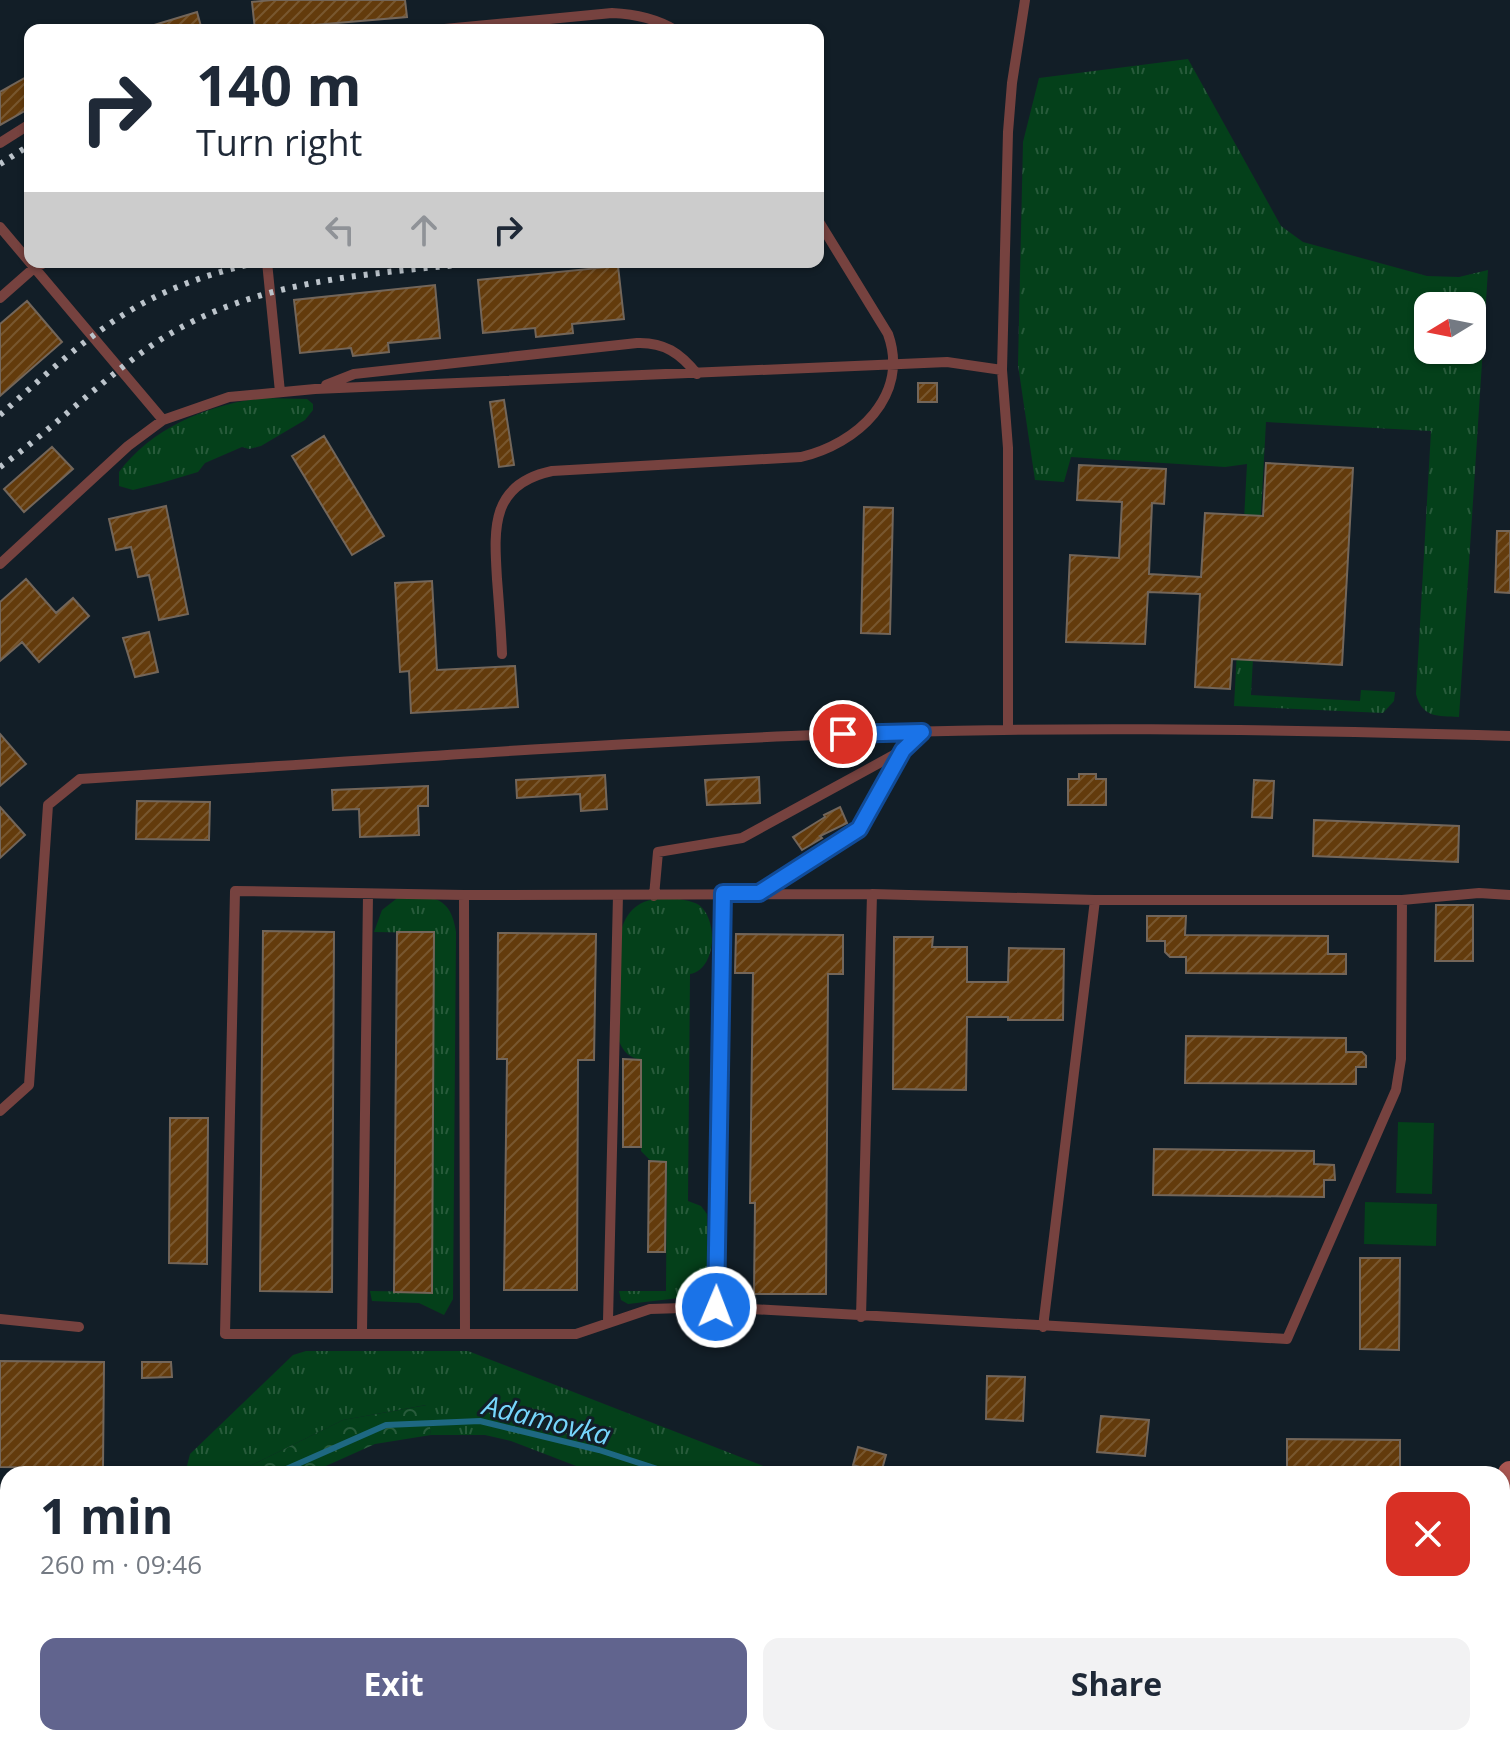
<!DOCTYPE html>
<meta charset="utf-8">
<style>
body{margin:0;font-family:"Open Sans",sans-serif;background:#f2f2f3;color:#1f2937;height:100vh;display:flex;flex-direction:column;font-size:30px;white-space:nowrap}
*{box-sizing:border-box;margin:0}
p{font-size:26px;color:#747a83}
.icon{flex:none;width:44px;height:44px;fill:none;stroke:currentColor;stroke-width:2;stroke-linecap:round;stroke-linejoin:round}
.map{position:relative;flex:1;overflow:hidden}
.drawer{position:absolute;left:0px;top:1466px;width:1510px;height:280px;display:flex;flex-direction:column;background:#fff;border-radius:24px 24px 0 0;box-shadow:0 2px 6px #0004}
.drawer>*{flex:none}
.banner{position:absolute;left:24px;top:24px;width:800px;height:244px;border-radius:16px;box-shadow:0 2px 6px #0004;background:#fff;color:#1f2937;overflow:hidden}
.needle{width:52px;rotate:260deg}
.fabs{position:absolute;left:1414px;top:292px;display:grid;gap:16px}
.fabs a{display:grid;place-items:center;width:72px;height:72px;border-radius:16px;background:#fff;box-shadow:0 2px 6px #0004;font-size:40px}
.pin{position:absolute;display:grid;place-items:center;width:68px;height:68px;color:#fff;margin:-34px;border:4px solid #fff;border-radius:50%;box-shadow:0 2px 8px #0007}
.me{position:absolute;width:88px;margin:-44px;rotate:1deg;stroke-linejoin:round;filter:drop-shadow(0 0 6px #0008)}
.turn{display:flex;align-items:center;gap:28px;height:168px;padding:0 40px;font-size:36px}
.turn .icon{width:104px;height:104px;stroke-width:2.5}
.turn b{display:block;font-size:56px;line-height:68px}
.lanes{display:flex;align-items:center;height:76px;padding:0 40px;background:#0003;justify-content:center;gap:40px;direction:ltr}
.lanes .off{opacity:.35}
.round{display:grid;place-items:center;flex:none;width:84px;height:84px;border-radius:16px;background:#f2f2f3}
.overview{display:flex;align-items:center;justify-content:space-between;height:136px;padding:0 40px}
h1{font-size:48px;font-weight:700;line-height:60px}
.primary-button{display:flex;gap:16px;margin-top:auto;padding:16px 40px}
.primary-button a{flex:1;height:92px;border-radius:16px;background:#61648e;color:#fff;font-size:32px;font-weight:700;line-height:92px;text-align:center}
.primary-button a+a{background:#f2f2f3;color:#1f2937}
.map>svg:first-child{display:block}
.grass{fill:url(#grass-tufts);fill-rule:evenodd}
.forest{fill:url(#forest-crowns)}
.pitch{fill:#04401a}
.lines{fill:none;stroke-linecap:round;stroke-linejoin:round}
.stream{stroke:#1e6882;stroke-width:6}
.building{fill:url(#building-hatch);stroke:#73665a;stroke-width:2}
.lane{stroke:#76423f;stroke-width:10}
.secondary{stroke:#a95651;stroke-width:24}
.rail{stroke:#bcc4cb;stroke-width:6;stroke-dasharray:4 8;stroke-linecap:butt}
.route-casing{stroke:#114b97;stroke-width:20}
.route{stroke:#1a73e8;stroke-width:14}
.labels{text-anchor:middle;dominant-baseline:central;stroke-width:6;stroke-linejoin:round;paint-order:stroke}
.water-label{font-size:28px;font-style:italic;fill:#76d6fc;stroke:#121e27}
</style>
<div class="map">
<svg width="1510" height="1746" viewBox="0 0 1510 1746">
<defs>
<pattern id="grass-tufts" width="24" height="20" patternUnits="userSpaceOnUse" patternTransform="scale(2)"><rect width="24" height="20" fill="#04401a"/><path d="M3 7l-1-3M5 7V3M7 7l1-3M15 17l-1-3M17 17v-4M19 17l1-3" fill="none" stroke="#285b3b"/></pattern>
<pattern id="forest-crowns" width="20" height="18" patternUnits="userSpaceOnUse" patternTransform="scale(2)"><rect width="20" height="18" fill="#04401a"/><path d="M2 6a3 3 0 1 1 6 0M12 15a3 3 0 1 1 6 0" fill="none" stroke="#285b3b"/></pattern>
<pattern id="building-hatch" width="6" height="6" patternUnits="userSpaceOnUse" patternTransform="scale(2)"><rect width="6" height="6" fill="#633b0c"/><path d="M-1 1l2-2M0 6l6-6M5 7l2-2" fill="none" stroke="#78572f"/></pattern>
</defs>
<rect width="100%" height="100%" fill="#121e27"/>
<path class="grass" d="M 1188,59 L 1281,226 L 1303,242 L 1427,276 L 1459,277 L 1488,270 L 1459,717 C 1438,716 1422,718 1416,694 L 1431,431 L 1266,422 L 1251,695 L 1360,701 L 1361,690 L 1395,692 L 1394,701 L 1383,713 L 1234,706 L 1247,464 L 1225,467 L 1071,457 L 1064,482 L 1035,480 L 1018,365 L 1023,142 L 1039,78 ZM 1428,306 L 1472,306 L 1472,350 L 1428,350 Z
M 262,398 L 307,399 L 313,404 L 313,410 L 305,420 L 261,446 L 249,449 L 242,447 L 205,463 L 198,472 L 161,483 L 133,490 L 119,486 L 119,472 C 153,427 208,405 262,398 Z
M 400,896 C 431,896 451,895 456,932 L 453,1299 L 444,1315 L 419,1303 L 372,1301 L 370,1291 L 432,1292 L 434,933 L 374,932 L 382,910 Z
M 668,897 C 677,899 691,900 699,905 C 719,920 716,970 690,974 L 688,1201 L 701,1206 L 707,1214 L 708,1264 L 703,1278 L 693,1290 L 679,1298 L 628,1304 L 621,1300 L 619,1291 L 666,1291 L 667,1162 L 650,1160 L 641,1151 L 641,1060 C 629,1057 624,1053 619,1041 L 621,931 C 628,906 643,899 668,897 Z
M 306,1351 L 468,1351 L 784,1474 L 597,1474 L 511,1441 L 485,1435 L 431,1435 L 426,1405 L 343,1420 L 234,1474 L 185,1474 L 190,1454 L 293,1355 Z"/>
<path class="forest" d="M 427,1405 L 431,1435 L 375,1444 L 308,1474 L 234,1474 L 343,1420 Z
M 477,1466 L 491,1466 L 516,1474 L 449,1474 Z"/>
<path class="pitch" d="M 1398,1122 L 1434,1123 L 1432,1194 L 1396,1193 Z
M 1365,1202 L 1437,1204 L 1436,1246 L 1364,1244 Z"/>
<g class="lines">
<path class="stream" d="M 275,1474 L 386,1425 L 480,1421 L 599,1450 L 673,1474
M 0,1514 L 8,1514"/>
</g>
<path class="building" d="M 272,0 L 405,0 L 407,17 L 255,30 L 252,2 Z
M 197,12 L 202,30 L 152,30 L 151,26 Z
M 30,75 L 30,108 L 0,125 L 0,92 Z
M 618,266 L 624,319 L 572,324 L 573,333 L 536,337 L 535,328 L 483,333 L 478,280 Z
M 435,285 L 440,338 L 388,343 L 389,352 L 353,356 L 351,348 L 300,353 L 294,300 Z
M 27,301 L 62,342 L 0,396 L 0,324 Z
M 918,383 L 937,383 L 937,402 L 918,402 Z
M 504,400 L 514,465 L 499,467 L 490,402 Z
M 324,436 L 384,536 L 352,555 L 292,456 Z
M 52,447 L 73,469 L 24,512 L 4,489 Z
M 1266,463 L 1353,468 L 1342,665 L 1232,659 L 1230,689 L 1195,687 L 1200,594 L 1148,592 L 1145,644 L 1066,642 L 1070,555 L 1119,558 L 1122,502 L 1077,500 L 1079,465 L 1166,469 L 1164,504 L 1152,503 L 1149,574 L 1201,577 L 1205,513 L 1263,516 Z
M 166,506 L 188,614 L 159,620 L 149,575 L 138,577 L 131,547 L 116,550 L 109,519 Z
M 864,507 L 893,508 L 890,634 L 861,633 Z
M 1497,531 L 1510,531 L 1510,593 L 1495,592 Z
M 26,579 L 56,613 L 73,598 L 89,616 L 39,662 L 22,642 L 0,661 L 0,602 Z
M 432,581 L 437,670 L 515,666 L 518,707 L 411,713 L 409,671 L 400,672 L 395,583 Z
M 149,632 L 158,672 L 135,677 L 123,638 Z
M 0,734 L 26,764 L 0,786 Z
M 1079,774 L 1096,774 L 1096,779 L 1106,779 L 1106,805 L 1068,805 L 1068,779 L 1079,779 Z
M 605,775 L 607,809 L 581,811 L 580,794 L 517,798 L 516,780 Z
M 759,777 L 760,803 L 707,805 L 705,780 Z
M 1254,780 L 1274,781 L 1272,818 L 1252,817 Z
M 428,786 L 428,806 L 418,806 L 419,835 L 360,837 L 359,809 L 333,810 L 332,790 Z
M 137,801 L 210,802 L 209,840 L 136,839 Z
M 0,807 L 25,835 L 0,858 Z
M 840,807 L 847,823 L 820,836 L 822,838 L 802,850 L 793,837 L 825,817 L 824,815 Z
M 1314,820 L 1459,826 L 1458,862 L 1313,856 Z
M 1436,905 L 1473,905 L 1473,961 L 1435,961 Z
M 1147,916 L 1186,916 L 1185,935 L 1328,936 L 1328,954 L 1346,954 L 1346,974 L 1186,973 L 1186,957 L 1170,957 L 1165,952 L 1165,941 L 1147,941 Z
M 263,931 L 334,932 L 332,1292 L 260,1291 Z
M 397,932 L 434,932 L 432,1293 L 394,1292 Z
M 498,933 L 596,934 L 594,1060 L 578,1060 L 577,1290 L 504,1290 L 507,1059 L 497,1059 Z
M 736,934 L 843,935 L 843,974 L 828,974 L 826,1294 L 754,1294 L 755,1203 L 750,1203 L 753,973 L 735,973 Z
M 894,937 L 933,937 L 932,947 L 967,947 L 967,982 L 1008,982 L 1009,948 L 1064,949 L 1063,1020 L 1008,1020 L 1008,1017 L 967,1017 L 966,1090 L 893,1089 Z
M 1186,1036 L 1346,1038 L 1346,1052 L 1362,1052 L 1366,1056 L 1366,1067 L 1356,1067 L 1356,1084 L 1185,1083 Z
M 623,1059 L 641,1060 L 641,1147 L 623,1147 Z
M 170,1118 L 208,1118 L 207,1264 L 169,1263 Z
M 1154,1149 L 1314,1151 L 1314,1164 L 1334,1165 L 1335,1180 L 1324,1180 L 1324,1197 L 1153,1195 Z
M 649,1161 L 666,1162 L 665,1252 L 648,1252 Z
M 1360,1258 L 1400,1258 L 1399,1350 L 1360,1349 Z
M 0,1361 L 104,1362 L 103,1468 L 0,1467 Z
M 142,1362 L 171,1362 L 172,1377 L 142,1378 Z
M 987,1376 L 1025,1377 L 1023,1421 L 986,1419 Z
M 1101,1416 L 1149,1420 L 1145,1456 L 1097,1452 Z
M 1287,1439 L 1400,1440 L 1400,1474 L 1287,1474 Z
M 858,1447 L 886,1455 L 881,1473 L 853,1465 Z"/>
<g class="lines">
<path class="lane" d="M 434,30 L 612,13 C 635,14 655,18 675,30
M 0,143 L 30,124
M 0,227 L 163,420 L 229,397 L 315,389 L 947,362 L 1002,370
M 267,262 L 280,392
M 0,298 L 34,268 L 46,262
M 326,385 L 354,374 L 637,343 C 664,342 680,353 697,374
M 0,564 L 128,446 L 163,420
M 502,654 C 501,629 499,604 497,579 C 494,529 490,484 552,471 L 801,457 C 857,444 910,396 888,334 L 818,220
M 1008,730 L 1008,448 L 1002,370 L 1008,132 L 1012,83 L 1025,0
M 761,892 L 859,829 L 902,753
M 464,895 L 465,1333
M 654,896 L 658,852 L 742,838 L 903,750 L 922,732
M 1402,900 L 1401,1059 L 1396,1090 L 1287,1339 L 716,1307 L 650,1309 L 576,1334 L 225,1334 L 235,891 L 464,895 L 872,894 L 1095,900 L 1402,900 L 1479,893 L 1510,895
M 0,1111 L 29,1085 L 48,805 L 80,779 C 317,764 554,746 791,736 C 1030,725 1271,729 1510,736
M 716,1307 L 723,893
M 861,1317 L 872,894
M 0,1319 L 79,1327
M 608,1321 L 618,895
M 1043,1327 L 1095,900
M 362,1332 L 368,895
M 1307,1738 L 1321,1746
M 1449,1738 L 1458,1746
M 1040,1746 L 1043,1738
M 1180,1746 L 1196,1738"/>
<path class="secondary" d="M 1508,1746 L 1510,1473"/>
<path class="rail" d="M 0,164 L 30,145
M 0,415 C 42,378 83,339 131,310 C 171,286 215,272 259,262
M 0,467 C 51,430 96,385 148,348 C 247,278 372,274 488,262"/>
</g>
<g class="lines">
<g class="route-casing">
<path id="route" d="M 716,1307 L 723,893 L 759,893 L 859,829 L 903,750 L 922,732 L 843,734"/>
</g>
<use href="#route" class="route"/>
</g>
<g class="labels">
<g class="water-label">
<text transform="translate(547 1419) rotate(14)">Adamovka</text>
</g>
</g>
</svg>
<div class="fabs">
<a><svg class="needle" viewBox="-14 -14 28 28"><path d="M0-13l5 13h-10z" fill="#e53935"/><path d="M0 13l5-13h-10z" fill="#747a83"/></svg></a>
</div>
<div class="pin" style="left:843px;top:734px;background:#d93025"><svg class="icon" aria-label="arrive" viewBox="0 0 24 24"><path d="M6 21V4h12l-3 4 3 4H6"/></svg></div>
<svg class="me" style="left:716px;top:1307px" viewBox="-20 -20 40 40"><circle r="17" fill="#1a73e8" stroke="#fff" stroke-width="3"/><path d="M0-11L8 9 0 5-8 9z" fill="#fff"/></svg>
<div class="banner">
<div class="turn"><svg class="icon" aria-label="right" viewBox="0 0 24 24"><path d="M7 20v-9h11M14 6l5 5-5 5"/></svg><div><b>140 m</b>Turn right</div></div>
<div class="lanes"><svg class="icon off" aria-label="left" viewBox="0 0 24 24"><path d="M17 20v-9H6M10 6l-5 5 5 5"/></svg><svg class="icon off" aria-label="ahead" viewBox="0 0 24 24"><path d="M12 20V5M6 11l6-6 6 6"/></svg><svg class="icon" aria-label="right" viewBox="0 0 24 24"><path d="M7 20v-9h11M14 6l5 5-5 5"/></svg></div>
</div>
<section class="drawer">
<div class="overview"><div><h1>1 min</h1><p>260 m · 09:46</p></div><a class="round" style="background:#d93025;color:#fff"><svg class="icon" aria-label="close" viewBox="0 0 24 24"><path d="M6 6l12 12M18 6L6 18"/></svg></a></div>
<div class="primary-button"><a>Exit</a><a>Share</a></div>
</section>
</div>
